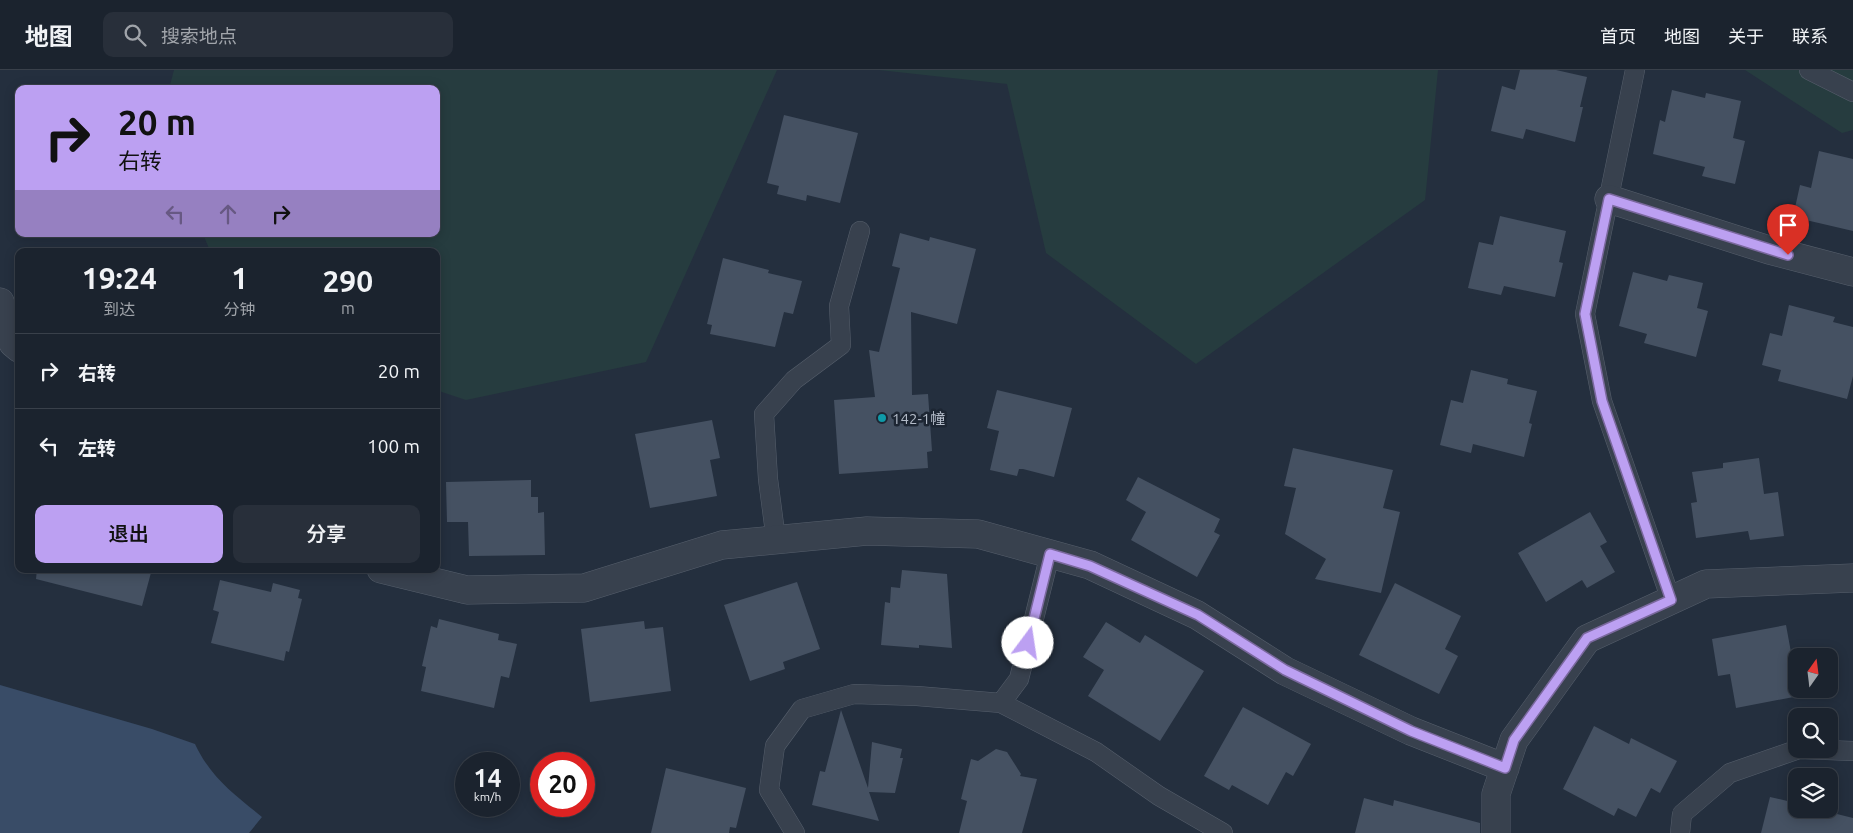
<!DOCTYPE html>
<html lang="zh">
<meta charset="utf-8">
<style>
body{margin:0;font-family:Ubuntu,"Noto Sans SC",sans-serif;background:#282f3a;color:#f1f3f6;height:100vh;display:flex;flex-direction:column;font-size:19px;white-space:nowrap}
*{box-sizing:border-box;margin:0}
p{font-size:16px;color:#a0a4aa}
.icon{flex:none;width:28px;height:28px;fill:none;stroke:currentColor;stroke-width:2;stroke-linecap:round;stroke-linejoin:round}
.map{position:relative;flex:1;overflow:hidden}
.sheet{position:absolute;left:15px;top:178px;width:425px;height:325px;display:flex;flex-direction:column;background:#1b232e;border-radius:10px;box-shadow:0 2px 12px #0003,0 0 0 1px #39404a}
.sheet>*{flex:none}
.guide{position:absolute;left:15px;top:15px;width:425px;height:152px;border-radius:10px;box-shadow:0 2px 12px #0003,0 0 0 1px #39404a;background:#bca0f2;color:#111;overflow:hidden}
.needle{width:32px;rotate:14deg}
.tools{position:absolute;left:1788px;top:578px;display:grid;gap:10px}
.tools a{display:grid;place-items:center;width:50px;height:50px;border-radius:10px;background:#1b232e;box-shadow:0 2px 12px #0003,0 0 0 1px #39404a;font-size:25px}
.speed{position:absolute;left:455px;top:682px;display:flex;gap:10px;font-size:25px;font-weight:700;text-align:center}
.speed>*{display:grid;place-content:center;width:65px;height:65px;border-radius:50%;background:#1b232e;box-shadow:0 2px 12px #0003,0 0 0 1px #39404a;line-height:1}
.speed small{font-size:12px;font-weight:400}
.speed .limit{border:8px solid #d22;background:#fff;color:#111}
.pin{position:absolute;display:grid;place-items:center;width:42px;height:42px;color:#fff;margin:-51px -21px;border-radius:50% 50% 50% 0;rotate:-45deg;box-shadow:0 0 5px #0007}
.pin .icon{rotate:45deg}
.me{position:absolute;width:55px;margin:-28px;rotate:14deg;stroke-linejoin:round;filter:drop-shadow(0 0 4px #0008)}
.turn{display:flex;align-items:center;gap:18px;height:105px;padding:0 20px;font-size:22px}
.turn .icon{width:65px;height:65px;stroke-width:2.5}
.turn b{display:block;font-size:35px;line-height:42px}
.lanes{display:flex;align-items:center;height:48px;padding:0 20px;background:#0003;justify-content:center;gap:25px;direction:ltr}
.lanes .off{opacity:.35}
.eta{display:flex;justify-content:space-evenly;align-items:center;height:85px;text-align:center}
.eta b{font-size:30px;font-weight:600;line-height:35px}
.action{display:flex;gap:10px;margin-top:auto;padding:10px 20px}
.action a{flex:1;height:58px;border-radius:10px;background:#bca0f2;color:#111;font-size:20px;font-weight:600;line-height:58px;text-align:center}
.action a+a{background:#282f3a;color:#f1f3f6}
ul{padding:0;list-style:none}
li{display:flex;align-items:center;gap:15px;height:75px;padding:0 20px;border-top:1px solid #39404a}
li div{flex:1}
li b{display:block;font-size:19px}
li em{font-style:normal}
header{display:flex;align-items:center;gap:30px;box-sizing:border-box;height:70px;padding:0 25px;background:#1b232e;border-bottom:1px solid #39404a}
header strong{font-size:24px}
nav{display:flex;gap:28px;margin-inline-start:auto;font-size:18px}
.search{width:350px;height:45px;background:#282f3a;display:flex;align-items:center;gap:12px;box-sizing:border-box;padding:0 18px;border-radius:10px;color:#a0a4aa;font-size:19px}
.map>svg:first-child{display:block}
.green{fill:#263c3f}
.water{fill:#394c67}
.building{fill:#455162}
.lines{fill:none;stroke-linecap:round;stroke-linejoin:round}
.lane-casing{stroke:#565f6c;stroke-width:20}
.street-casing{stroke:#565f6c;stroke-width:29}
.lane{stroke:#38414e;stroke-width:19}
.street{stroke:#38414e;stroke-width:28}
.route-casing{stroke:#7a689d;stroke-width:12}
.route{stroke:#bca0f2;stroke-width:9}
.culture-dot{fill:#0f9aa8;stroke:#1d2633;stroke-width:2}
.labels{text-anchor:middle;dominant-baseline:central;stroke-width:5;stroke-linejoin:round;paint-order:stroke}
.poi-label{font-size:15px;fill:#b4bcc9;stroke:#1d2633;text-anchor:start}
</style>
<header>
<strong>地图</strong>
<div class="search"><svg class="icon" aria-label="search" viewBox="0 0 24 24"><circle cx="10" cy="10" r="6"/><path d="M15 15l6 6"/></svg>搜索地点</div>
<nav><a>首页</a><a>地图</a><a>关于</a><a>联系</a></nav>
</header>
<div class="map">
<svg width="1853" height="763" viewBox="0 0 1853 763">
<rect width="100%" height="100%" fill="#242f3e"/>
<path class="green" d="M 174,0 L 777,0 L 646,292 L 466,330 L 436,320 L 436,181 L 210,181 L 203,164 L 436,164 L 436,19 L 169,19 Z
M 879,0 L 1438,0 L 1425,130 L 1196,294 L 1046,183 L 1007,14 Z
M 1745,0 L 1853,0 L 1853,60 L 1842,63 Z"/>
<path class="water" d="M 0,615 L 152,659 L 195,674 C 211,708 234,724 262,747 L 249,763 L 0,763 Z"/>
<path class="building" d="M 1520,0 L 1556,0 L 1587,7 L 1580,37 L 1583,37 L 1575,72 L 1526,59 L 1523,69 L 1491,61 L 1502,16 L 1515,20 Z
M 1672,20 L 1705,28 L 1706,23 L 1741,31 L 1733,68 L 1745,71 L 1735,114 L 1702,106 L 1705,97 L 1653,84 L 1660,50 L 1665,52 Z
M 784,45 L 858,63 L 840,133 L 807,125 L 806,131 L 777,124 L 779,116 L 767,113 Z
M 1819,81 L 1853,89 L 1853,161 L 1793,147 L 1800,115 L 1811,118 Z
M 1500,146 L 1566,161 L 1559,192 L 1563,193 L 1555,227 L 1504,216 L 1501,225 L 1468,218 L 1479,172 L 1493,175 Z
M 900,163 L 929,171 L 930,167 L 976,179 L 957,254 L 911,242 L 912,325 L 928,324 L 932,381 L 927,382 L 928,398 L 839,404 L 834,330 L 875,327 L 869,280 L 879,282 L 900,198 L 892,196 Z
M 723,188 L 769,200 L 768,203 L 802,211 L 793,244 L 784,242 L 775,277 L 710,264 L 712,255 L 707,254 Z
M 1633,202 L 1667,211 L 1669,205 L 1703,213 L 1697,238 L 1708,241 L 1696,287 L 1644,273 L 1647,264 L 1619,256 Z
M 1789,235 L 1835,247 L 1833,252 L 1853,257 L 1853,306 L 1847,329 L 1778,311 L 1781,300 L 1762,295 L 1770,263 L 1782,266 Z
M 1471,300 L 1508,309 L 1507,314 L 1537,321 L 1529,353 L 1532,354 L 1524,387 L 1473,374 L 1471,383 L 1440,375 L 1451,330 L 1463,333 Z
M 997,320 L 1072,338 L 1054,407 L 1023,399 L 1019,399 L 1017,406 L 990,400 L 999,361 L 987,358 Z
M 712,350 L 720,388 L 710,390 L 717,426 L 650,438 L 635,364 Z
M 1293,378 L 1393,400 L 1383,438 L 1400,442 L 1381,523 L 1315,509 L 1326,489 L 1285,464 L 1296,418 L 1284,416 Z
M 1759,388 L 1764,424 L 1778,422 L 1784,466 L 1750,470 L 1748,461 L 1696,468 L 1691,433 L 1697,432 L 1692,402 L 1723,398 L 1723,393 Z
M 1138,407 L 1220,449 L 1214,462 L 1220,465 L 1197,507 L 1131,470 L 1146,442 L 1126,430 Z
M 531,410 L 531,427 L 538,427 L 538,443 L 544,442 L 545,485 L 469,486 L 468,452 L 447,452 L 446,412 Z
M 1590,442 L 1607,472 L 1600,476 L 1615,502 L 1587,518 L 1582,510 L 1546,532 L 1518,483 Z
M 37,499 L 152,499 L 142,536 L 36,509 Z
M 902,500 L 947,504 L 952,578 L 919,575 L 919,578 L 881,575 L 885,532 L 890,533 L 891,517 L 900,518 Z
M 220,510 L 271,522 L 273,513 L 300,520 L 298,528 L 302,529 L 289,582 L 286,581 L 284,591 L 211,573 L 219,542 L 213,540 Z
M 797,512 L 820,579 L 783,592 L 785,599 L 750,611 L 724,535 Z
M 1395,513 L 1461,546 L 1445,579 L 1458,586 L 1439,624 L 1359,585 Z
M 439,549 L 499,564 L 498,570 L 517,574 L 509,608 L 501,606 L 494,638 L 421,621 L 426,597 L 422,596 L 431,556 L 437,558 Z
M 644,551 L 645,559 L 663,557 L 671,621 L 590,632 L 581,559 Z
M 1106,552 L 1140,573 L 1145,565 L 1204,601 L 1160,671 L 1088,626 L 1104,600 L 1083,587 Z
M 1786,555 L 1799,626 L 1736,638 L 1730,604 L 1718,606 L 1712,569 Z
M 1243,637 L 1311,674 L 1293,706 L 1286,702 L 1268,735 L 1232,715 L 1229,720 L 1204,706 Z
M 841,640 L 868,718 L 872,672 L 902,679 L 900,688 L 903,688 L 895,723 L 869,722 L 879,751 L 812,735 L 820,701 L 825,702 Z
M 1594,656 L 1629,674 L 1631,668 L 1677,691 L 1660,723 L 1651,718 L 1636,747 L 1618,738 L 1614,746 L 1563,719 Z
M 996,679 L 1007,682 L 1021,704 L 1020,706 L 1037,709 L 1022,763 L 959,763 L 967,731 L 961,729 L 971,689 L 978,691 Z
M 666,698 L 746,718 L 736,758 L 730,757 L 729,763 L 651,763 Z
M 1770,727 L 1796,733 L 1796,739 L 1817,739 L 1853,748 L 1853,763 L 1761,763 Z
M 1364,728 L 1393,736 L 1394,730 L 1480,753 L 1480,763 L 1355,763 Z"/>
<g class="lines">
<g class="lane-casing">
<path id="lane" d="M 1635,0 L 1585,244 L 1602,331 L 1671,530
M 1809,0 L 1853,22
M 776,470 L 768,409 L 764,344 L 794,310 L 841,275 L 839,236 L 860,161
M 1001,633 L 1019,609 L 1050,484
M 795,763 L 769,720 L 775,676 L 802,639 L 854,624 L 917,626 L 1001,633 L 1096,682 L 1159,726 L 1223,763
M 1680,763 L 1682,744 L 1730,703 L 1799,679 L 1853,681"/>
</g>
<g class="street-casing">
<path id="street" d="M 1609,129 L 1769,180 L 1853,202
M 0,232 L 13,273 L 19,278
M 381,499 L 467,520 L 584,518 L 722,475 L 867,461 L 978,464 L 1090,495 L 1197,545 L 1285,601 L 1411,661 L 1505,698
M 1496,763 L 1496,724 L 1514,670 L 1587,569 L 1706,514 L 1853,508"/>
</g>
<use href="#lane" class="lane"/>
<use href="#street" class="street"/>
</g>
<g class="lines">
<g class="route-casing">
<path id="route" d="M 1028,573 L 1050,484 L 1090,496 L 1198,545 L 1285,600 L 1411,661 L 1505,698 L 1514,670 L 1587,568 L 1671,530 L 1602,331 L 1585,244 L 1609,129 L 1788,185"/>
</g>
<use href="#route" class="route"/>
</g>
<circle class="culture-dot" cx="882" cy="348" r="5"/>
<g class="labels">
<g class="poi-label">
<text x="892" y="348">142-1幢</text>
</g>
</g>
</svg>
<div class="tools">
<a><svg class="needle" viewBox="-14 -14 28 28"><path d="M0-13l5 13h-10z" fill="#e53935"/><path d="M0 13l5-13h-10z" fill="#a0a4aa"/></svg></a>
<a><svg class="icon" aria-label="search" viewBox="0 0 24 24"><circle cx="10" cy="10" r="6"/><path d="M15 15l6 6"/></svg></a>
<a><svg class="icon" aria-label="layers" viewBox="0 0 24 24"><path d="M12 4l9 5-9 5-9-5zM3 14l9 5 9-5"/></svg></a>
</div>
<div class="speed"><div>14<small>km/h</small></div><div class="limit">20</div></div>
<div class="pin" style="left:1788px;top:185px;background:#d93025"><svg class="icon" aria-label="arrive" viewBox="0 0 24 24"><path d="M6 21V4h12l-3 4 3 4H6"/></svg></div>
<svg class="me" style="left:1028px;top:573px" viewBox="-20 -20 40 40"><circle r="19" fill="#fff"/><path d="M0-13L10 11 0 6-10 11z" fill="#bca0f2"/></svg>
<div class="guide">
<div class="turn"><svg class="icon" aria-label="right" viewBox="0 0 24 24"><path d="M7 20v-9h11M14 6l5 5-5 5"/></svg><div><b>20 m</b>右转</div></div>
<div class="lanes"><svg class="icon off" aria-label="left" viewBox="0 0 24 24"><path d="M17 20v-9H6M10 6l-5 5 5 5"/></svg><svg class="icon off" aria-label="ahead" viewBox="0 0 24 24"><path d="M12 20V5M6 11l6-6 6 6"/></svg><svg class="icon" aria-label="right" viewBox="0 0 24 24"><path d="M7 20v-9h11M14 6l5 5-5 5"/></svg></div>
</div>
<section class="sheet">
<div class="eta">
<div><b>19:24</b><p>到达</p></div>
<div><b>1</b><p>分钟</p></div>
<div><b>290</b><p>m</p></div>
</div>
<ul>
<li><svg class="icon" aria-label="right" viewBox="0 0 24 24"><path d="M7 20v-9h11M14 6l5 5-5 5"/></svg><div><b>右转</b></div><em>20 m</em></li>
<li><svg class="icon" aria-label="left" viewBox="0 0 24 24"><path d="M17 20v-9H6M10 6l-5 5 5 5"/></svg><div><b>左转</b></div><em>100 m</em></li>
</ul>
<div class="action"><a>退出</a><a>分享</a></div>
</section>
</div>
